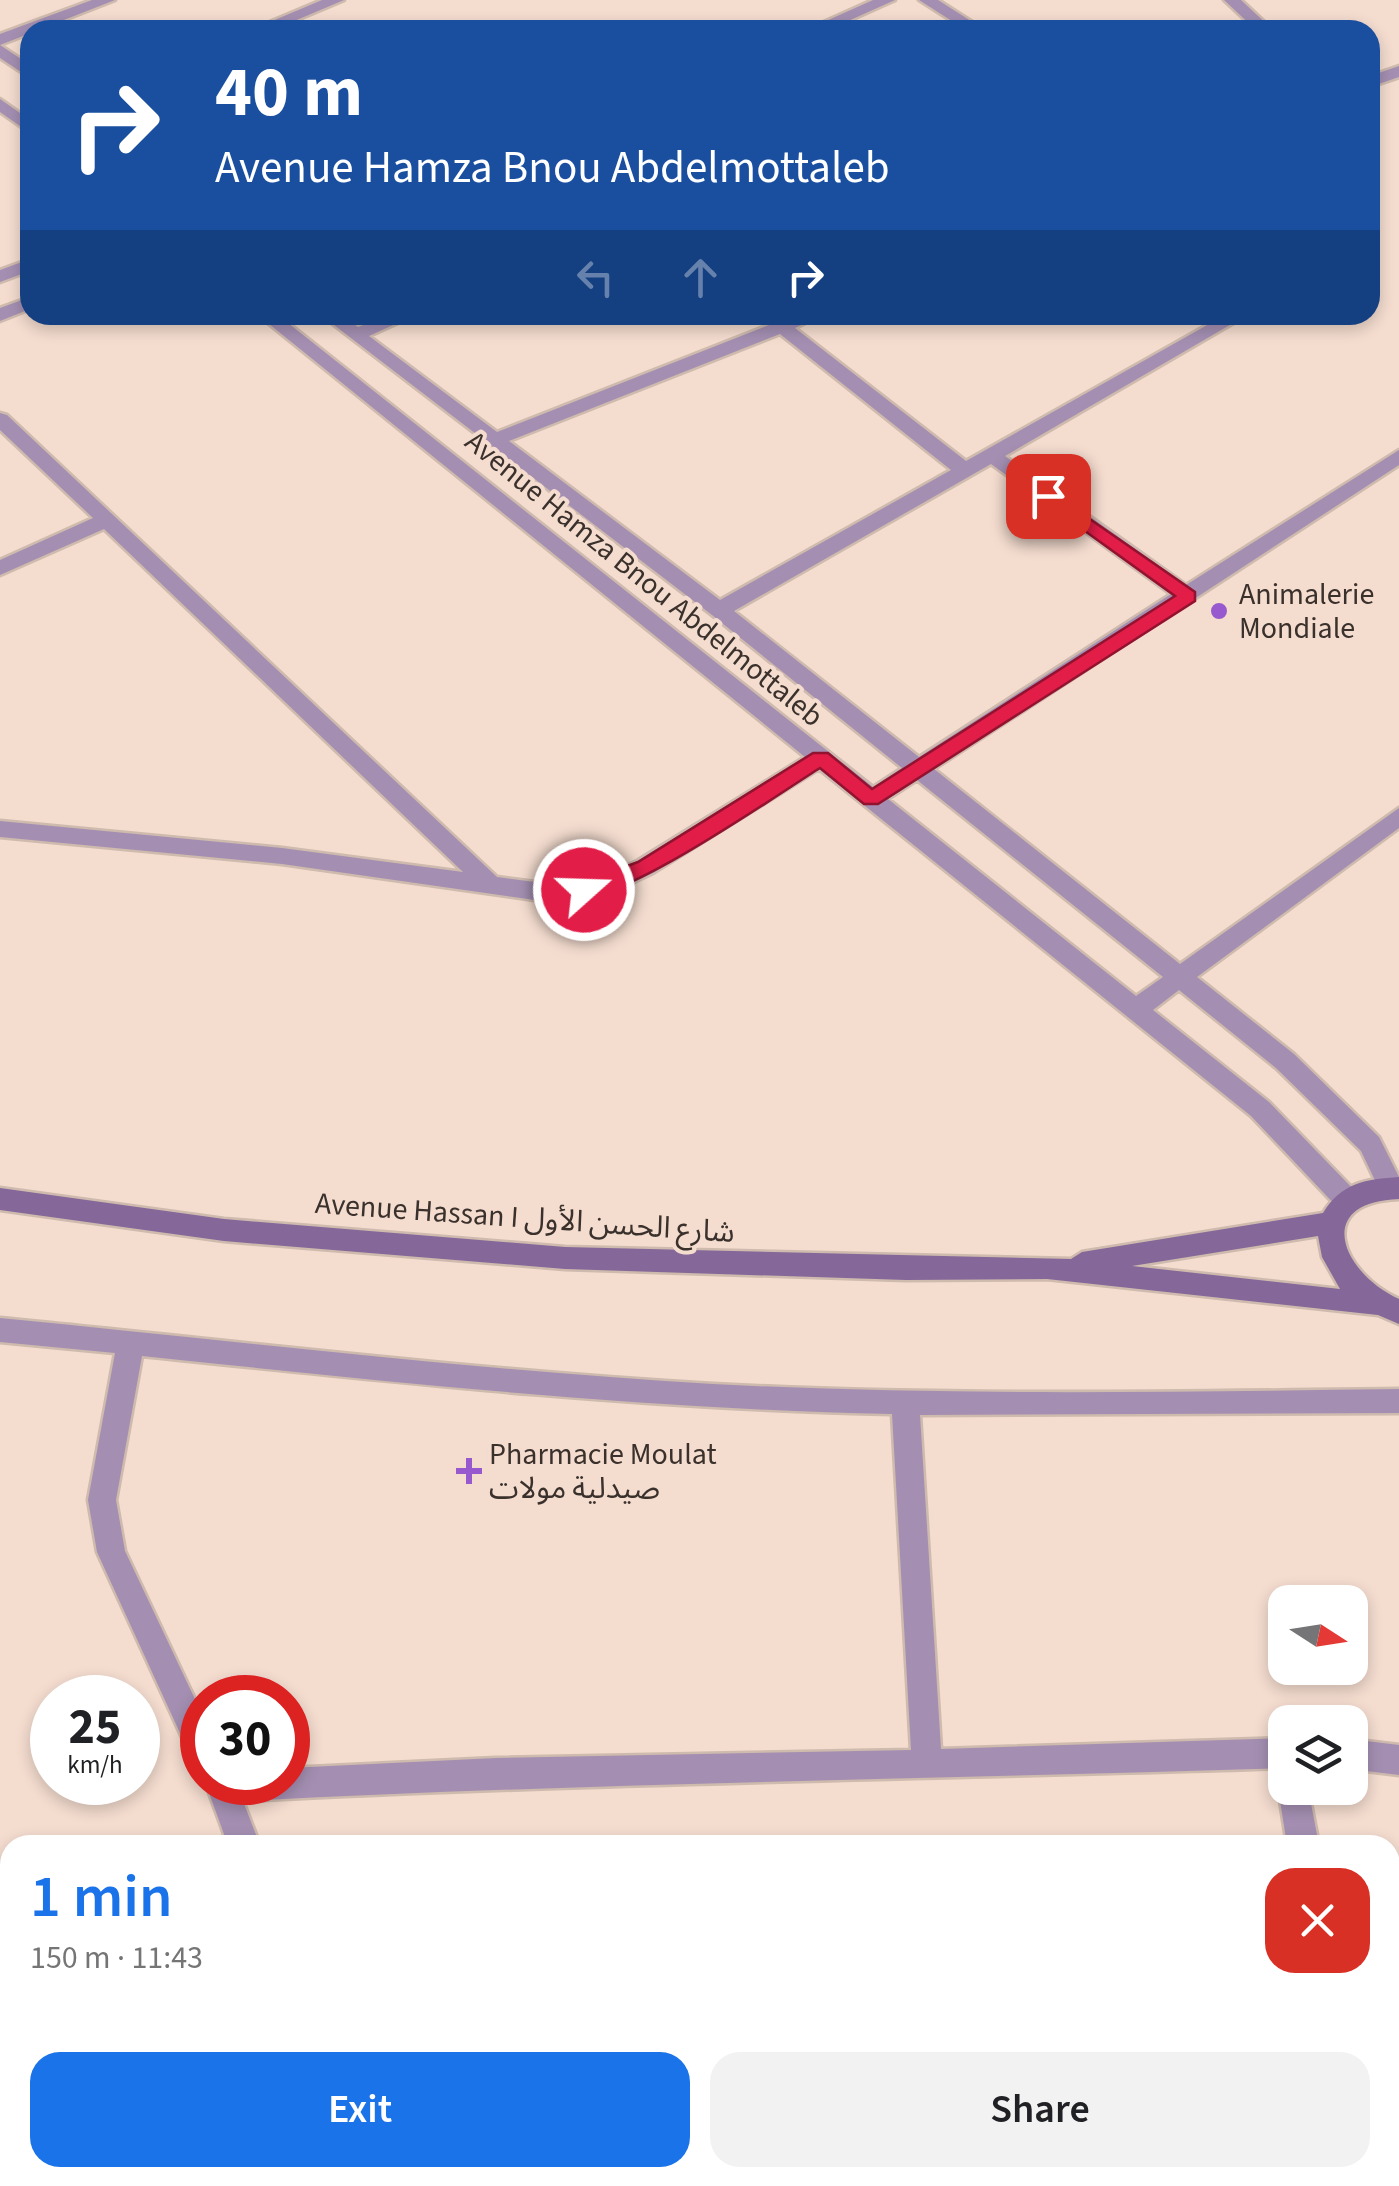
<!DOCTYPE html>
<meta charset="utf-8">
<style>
body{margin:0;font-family:"Source Sans 3","Noto Sans Arabic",sans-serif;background:#f2f2f2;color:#202124;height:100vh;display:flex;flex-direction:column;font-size:38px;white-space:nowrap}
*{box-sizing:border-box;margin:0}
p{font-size:32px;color:#757577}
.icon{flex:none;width:55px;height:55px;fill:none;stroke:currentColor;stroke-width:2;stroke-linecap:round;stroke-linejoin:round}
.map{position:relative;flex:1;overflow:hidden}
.panel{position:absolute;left:0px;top:1835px;width:1400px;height:352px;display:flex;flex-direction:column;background:#fff;border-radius:30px 30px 0 0;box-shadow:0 5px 15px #0003}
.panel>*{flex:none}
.top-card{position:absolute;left:20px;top:20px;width:1360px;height:305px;border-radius:30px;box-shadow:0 5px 15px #0003;background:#1a4fa0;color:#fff;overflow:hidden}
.needle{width:65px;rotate:102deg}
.controls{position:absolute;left:1268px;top:1585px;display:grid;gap:20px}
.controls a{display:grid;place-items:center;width:100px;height:100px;border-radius:20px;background:#fff;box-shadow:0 5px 15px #0003;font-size:50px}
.speed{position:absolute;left:30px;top:1675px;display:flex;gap:20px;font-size:50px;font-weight:700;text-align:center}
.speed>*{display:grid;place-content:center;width:130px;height:130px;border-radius:50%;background:#fff;box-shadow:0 5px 15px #0003;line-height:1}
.speed small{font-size:25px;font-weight:400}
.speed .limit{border:15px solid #d22;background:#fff;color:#111}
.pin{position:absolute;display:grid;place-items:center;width:85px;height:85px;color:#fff;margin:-42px;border-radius:20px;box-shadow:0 5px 15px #0006}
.me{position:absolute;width:110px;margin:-55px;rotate:70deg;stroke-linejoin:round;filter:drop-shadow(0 0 8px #0008)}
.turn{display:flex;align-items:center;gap:35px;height:210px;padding:0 30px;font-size:45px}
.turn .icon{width:130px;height:130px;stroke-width:2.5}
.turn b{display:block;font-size:70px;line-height:85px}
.lanes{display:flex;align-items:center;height:95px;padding:0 30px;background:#0003;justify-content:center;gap:50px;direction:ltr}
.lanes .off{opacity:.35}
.round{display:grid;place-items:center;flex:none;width:105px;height:105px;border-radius:30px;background:#f2f2f2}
.headline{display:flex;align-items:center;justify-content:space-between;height:170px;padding:0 30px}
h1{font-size:60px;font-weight:600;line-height:75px;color:#1a73e8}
.cta{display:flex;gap:20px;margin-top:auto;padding:20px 30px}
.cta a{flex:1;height:115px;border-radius:30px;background:#1a73e8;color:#fff;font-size:40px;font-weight:600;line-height:115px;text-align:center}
.cta a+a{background:#f2f2f2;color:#202124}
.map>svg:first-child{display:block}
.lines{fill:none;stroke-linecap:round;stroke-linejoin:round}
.street-casing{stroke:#cfbaae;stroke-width:5}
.secondary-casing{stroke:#cfbaae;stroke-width:5}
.street{fill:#a48fb2;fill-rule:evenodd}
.secondary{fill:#866799;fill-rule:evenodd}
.route{fill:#e11d48;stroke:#92132f;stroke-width:2.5}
.poi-dot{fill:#9959ce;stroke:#f4dccf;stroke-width:4}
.labels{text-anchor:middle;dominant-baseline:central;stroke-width:8;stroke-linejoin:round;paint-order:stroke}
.street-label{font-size:30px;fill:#3a312c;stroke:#f4dccf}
.poi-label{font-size:30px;fill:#3a312c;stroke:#f4dccf;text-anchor:start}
</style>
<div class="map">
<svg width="1399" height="2186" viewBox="0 0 1399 2186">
<rect width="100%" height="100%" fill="#f4dccf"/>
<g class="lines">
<g class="street-casing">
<path id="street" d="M 92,0 L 115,0 L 0,45 L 0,34 Z
M 322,0 L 344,0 L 273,30 L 251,30 Z
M 873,0 L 895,0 L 828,30 L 806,30 Z
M 919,0 L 938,0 L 985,30 L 966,30 Z
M 1224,0 L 1241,0 L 1273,30 L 1256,30 Z
M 0,45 L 30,65 L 30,78 L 0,58 Z
M 1399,66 L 1399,77 L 1370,87 L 1370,76 Z
M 0,99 L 30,120 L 30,133 L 0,112 Z
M 30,259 L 30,271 L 0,282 L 0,270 Z
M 30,297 L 30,309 L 0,321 L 0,308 Z
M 258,315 L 278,315 L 873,787 L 902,768 L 712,615 L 321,315 L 342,315 L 358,327 L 390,315 L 415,315 L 369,336 L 497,432 L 769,325 L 762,318 L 764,315 L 779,315 L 784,319 L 796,315 L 821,315 L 795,328 L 966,461 L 1225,315 L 1247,315 L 1005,456 L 1186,585 L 1399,450 L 1399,465 L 934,769 L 1180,964 L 1399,808 L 1399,828 L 1197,977 L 1294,1054 L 1379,1137 L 1399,1177 L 1399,1195 L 1382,1195 L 1361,1151 L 1276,1068 L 1179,990 L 1153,1010 L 1269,1102 L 1357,1193 L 1361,1201 L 1357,1209 L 1348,1212 L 1339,1209 L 1251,1116 L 819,769 L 653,873 L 608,894 L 584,899 L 535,900 L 282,864 L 0,837 L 0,821 L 282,848 L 463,872 L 104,529 L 0,575 L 0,560 L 93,518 L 0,430 L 0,413 L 7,415 L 497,877 L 535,882 L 596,880 L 637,861 L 805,757 ZM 780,334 L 951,470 L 720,600 L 509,441 ZM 991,464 L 1171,594 L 919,757 L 734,611 ZM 917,780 L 1163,977 L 1136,996 L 888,799 Z
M 0,1318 C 237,1341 474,1370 713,1384 C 941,1396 1171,1392 1399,1389 L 1399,1413 L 920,1415 L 941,1749 L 1285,1738 L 1285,1768 C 938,1779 590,1783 243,1801 L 260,1845 L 228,1845 L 205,1782 L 288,1782 L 288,1768 L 496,1758 L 911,1750 L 892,1414 C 641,1409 392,1382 142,1356 L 116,1500 L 125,1551 L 202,1714 L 202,1761 L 191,1757 L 97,1552 L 88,1500 L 115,1353 L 0,1342 Z
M 1350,1739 L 1399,1745 L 1399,1775 L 1350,1769 Z
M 1285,1776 L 1285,1788 L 1308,1788 L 1319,1845 L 1287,1845 L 1278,1788 Z
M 1390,2174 L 1395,2186 L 1359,2186 L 1356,2178 L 1390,2178 Z
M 112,2178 L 157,2178 L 154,2186 L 109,2186 Z
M 372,2178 L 406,2178 L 409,2186 L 375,2186 Z"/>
</g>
<g class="secondary-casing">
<path id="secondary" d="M 1399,1177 L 1399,1199 C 1312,1202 1342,1273 1399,1299 L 1399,1324 L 1378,1315 L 1047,1279 L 906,1280 L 565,1269 L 224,1241 L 0,1210 L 0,1188 L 224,1219 L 565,1247 L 1071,1259 L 1082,1252 L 1323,1213 C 1341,1183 1366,1179 1399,1177 ZM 1318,1236 L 1322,1257 L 1340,1289 L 1132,1266 Z"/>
</g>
<use href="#street" class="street"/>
<use href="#secondary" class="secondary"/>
</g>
<path class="route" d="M 1048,490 L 1195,592 L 1195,601 L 878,804 L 864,804 L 820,768 C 778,794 616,908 576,896 L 573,890 L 576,885 L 638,862 L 813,753 L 828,753 L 872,789 L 1175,596 L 1042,500 L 1039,496 Z"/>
<g class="poi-dot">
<circle cx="1219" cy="611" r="10"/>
<path d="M464 1456h10v10h10v10h-10v10h-10v-10h-10v-10h10z"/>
</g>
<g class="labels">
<g class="street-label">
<text transform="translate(644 579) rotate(39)">Avenue Hamza Bnou Abdelmottaleb</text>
<text transform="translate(525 1218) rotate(4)">Avenue Hassan I شارع الحسن الأول</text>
</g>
<g class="poi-label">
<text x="1239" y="594">Animalerie<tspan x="1239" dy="34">Mondiale</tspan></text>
<text x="489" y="1454">Pharmacie Moulat<tspan x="489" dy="34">صيدلية مولات</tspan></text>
</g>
</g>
</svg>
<div class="controls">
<a><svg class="needle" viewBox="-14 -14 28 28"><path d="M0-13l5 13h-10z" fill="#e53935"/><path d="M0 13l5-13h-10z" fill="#757577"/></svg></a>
<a><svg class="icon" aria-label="layers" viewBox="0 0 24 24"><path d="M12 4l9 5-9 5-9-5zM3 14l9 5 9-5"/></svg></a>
</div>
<div class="speed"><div>25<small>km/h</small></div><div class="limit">30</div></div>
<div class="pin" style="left:1048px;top:496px;background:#d93025"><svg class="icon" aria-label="arrive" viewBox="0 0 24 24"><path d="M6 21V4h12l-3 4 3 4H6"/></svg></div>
<svg class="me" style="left:584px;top:890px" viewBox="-20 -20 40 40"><circle r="17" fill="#e11d48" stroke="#fff" stroke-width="3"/><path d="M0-11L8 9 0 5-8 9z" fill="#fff"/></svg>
<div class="top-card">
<div class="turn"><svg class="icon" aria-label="right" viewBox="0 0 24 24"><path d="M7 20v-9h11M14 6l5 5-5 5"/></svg><div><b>40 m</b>Avenue Hamza Bnou Abdelmottaleb</div></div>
<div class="lanes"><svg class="icon off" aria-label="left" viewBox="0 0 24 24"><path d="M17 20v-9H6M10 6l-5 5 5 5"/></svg><svg class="icon off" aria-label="ahead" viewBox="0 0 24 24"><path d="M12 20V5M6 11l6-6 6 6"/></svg><svg class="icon" aria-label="right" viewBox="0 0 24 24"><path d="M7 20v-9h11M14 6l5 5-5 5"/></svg></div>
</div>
<section class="panel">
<div class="headline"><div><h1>1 min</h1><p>150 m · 11:43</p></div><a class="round" style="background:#d93025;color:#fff"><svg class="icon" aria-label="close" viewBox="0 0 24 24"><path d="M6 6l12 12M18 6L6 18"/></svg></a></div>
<div class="cta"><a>Exit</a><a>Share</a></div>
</section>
</div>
